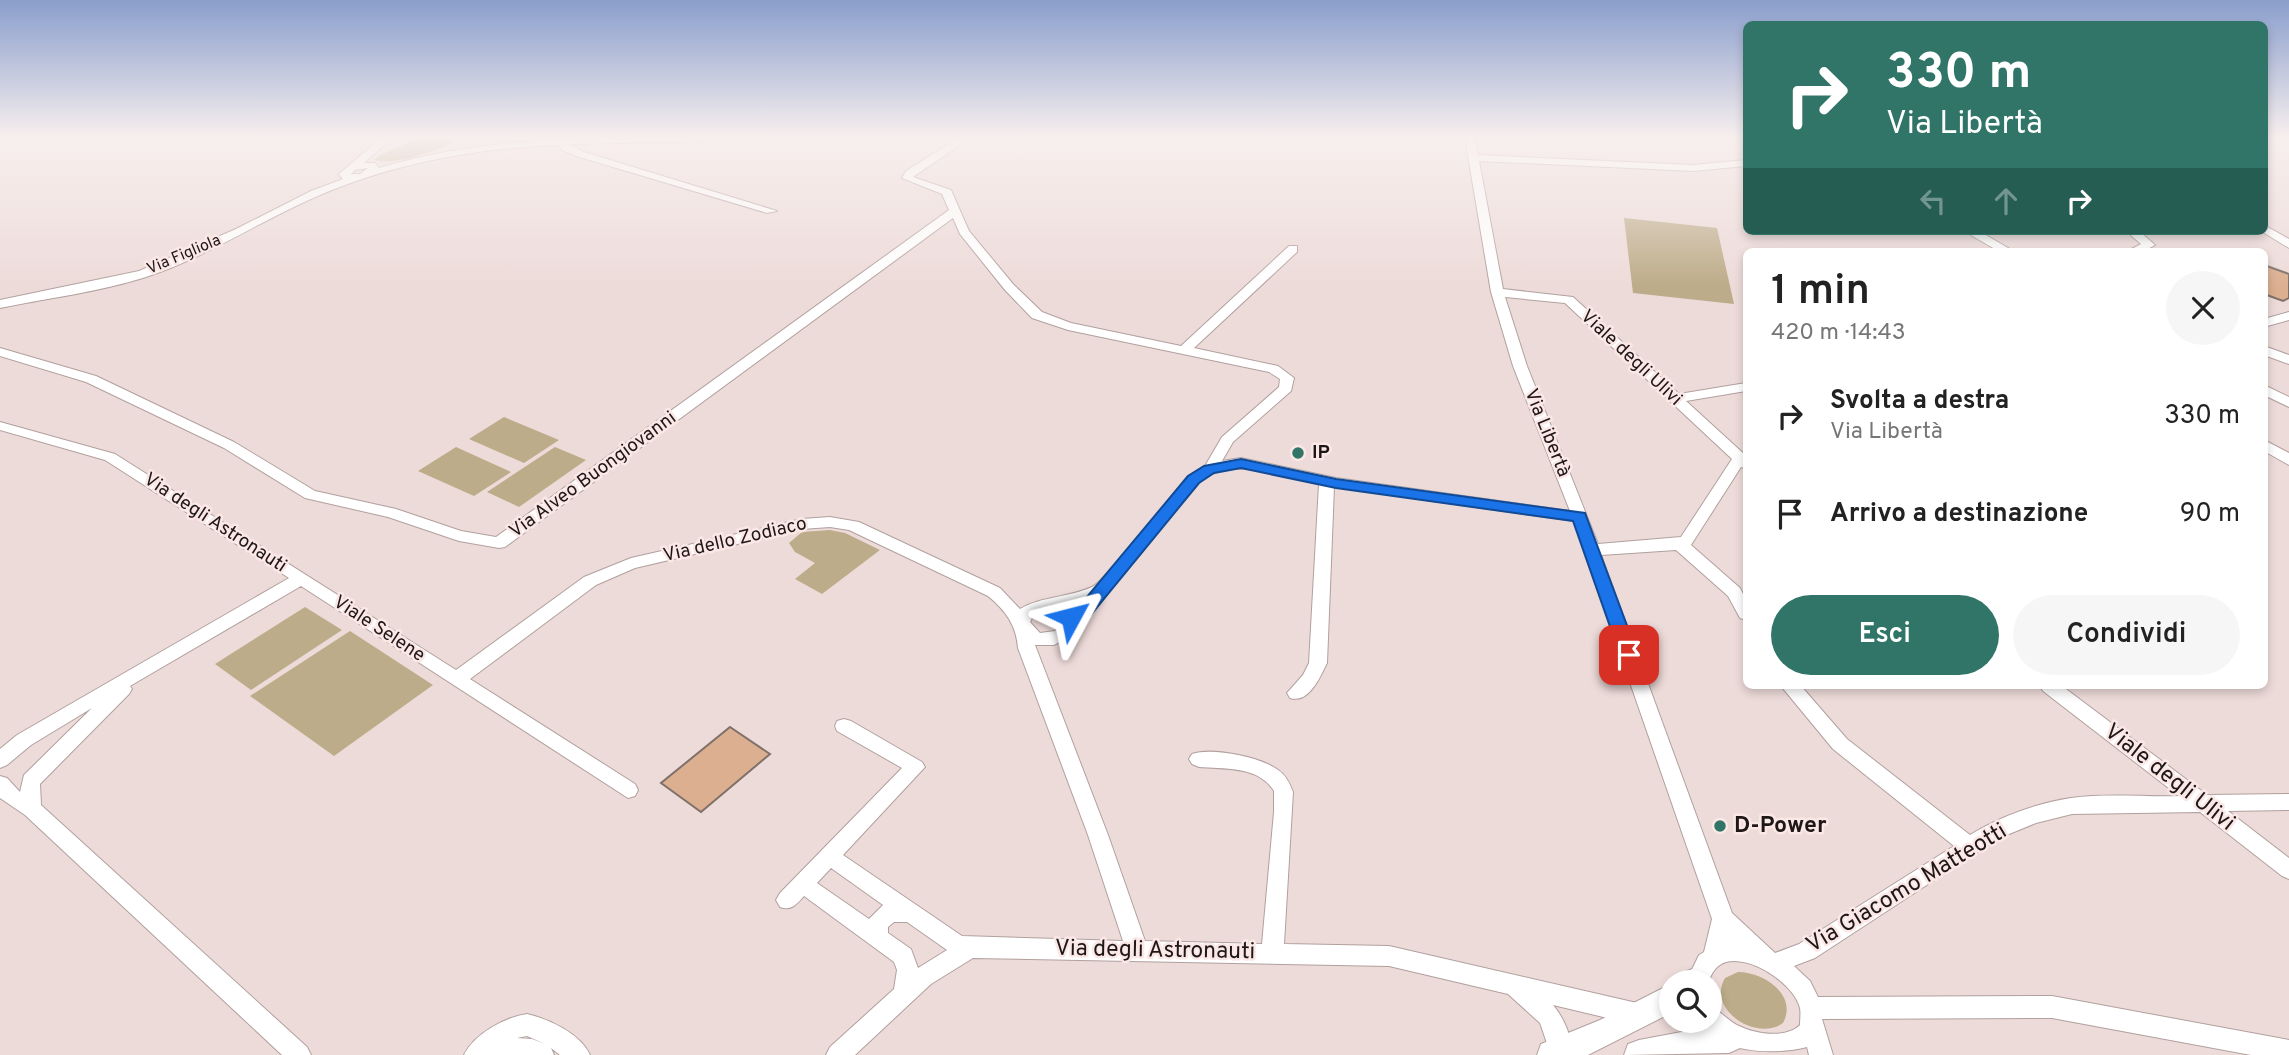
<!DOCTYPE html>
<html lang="it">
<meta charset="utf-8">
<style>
body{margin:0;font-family:Overpass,sans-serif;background:#f6f6f6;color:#222;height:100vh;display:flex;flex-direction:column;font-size:26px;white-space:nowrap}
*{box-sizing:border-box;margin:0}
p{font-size:23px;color:#767676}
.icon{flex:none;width:38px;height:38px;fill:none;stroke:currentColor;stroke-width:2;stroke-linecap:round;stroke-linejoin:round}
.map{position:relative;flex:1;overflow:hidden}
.side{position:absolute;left:1743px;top:248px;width:525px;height:441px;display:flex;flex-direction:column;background:#fff;border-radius:10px;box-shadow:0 4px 10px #0003}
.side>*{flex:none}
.top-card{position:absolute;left:1743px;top:21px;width:525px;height:214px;border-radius:10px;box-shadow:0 4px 10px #0003;background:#307568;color:#fff;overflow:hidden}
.tools{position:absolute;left:1659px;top:970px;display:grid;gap:14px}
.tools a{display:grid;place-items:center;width:63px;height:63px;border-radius:50%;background:#fff;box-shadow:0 4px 10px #0003;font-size:35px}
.pin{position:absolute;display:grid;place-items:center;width:60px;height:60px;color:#fff;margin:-30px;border-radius:14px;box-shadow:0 4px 10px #0006}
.me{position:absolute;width:77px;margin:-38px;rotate:52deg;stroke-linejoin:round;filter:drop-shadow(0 0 5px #0008)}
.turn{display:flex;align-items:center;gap:24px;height:147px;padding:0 28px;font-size:32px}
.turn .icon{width:91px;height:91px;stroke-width:2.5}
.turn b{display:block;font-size:49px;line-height:60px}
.lanes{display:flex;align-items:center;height:66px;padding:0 28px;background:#0003;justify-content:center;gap:35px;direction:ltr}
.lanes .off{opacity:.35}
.round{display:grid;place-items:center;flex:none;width:74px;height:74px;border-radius:37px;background:#f6f6f6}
.head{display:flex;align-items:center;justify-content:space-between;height:119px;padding:0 28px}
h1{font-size:42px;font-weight:600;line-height:52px}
.primary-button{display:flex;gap:14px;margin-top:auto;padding:14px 28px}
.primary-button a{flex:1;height:80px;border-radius:42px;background:#307568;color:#fff;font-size:28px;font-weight:600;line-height:80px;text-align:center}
.primary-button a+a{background:#f6f6f6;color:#222}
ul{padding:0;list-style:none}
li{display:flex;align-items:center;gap:21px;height:98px;padding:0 28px}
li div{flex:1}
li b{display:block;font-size:26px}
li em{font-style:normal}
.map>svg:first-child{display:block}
.green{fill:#bdac89}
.building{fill:#dcaf91;stroke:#7f7169;stroke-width:2}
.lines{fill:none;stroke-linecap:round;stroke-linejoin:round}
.minor-casing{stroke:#b1a09e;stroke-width:2}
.major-casing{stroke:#b1a09e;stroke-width:2}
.minor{fill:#fff;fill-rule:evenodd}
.major{fill:#fff;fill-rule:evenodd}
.route{fill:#1a73e8;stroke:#114b97;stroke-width:2}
.poi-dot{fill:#307568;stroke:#fbe8e6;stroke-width:2.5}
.labels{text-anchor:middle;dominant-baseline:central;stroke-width:5;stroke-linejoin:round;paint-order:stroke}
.far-street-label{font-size:16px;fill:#1e1717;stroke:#fbe8e6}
.street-label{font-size:19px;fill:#1e1717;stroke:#fbe8e6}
.poi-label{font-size:19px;font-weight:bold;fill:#1e1717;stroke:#fbe8e6;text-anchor:start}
.near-street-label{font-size:23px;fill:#1e1717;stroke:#fbe8e6}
.near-poi-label{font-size:23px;font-weight:bold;fill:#1e1717;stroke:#fbe8e6;text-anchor:start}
</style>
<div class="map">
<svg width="2289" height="1055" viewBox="0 0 2289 1055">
<rect width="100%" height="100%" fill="#eddbd9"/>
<path class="green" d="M 415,138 L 459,138 C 442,150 395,166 374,160 C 381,153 404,146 415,138 Z
M 1624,218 L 1717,228 L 1734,304 L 1633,293 Z
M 504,417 L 559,440 L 524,463 L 469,439 Z
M 456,447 L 511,472 L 474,496 L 418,471 Z
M 555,447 L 586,460 L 519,507 L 487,492 Z
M 830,530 L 845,533 L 880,550 L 822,594 L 795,579 L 815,563 L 795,552 L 789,543 L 802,532 Z
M 305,607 L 342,630 L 251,690 L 215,664 Z
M 350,631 L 433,685 L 334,756 L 250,696 Z
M 1738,972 C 1764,972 1798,995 1783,1023 C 1757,1042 1706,1010 1725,978 Z"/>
<path class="building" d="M 2264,265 L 2289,274 L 2289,298 L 2283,301 L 2264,294 Z
M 730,727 L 770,754 L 701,812 L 661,783 Z"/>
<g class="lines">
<g class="minor-casing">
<path id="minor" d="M 381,138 L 392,138 L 364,163 L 375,163 L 379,168 C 493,134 608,138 726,138 L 721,141 L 569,144 L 584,152 L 777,211 L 767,213 L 576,156 L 562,150 L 559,145 C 477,148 395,163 320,195 C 261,220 207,257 146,277 C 99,292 48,298 0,308 L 0,300 L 139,271 L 236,229 L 311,191 L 343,179 L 339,175 L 340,173 ZM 368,168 L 360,174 L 351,174 L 355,170 Z
M 958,138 L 970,138 L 913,177 L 951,190 L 969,231 L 1013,284 L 1042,312 L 1071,323 L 1181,346 L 1289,246 L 1297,246 L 1297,252 L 1194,348 L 1278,366 L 1294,378 L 1291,391 L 1233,442 L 1222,461 L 1241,458 L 1336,478 L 1570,511 L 1513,366 L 1491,292 L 1465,138 L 1475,138 L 1478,155 L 1693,165 L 1746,160 L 1746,166 L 1693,171 L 1479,161 L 1503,289 L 1573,297 L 1679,394 L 1746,383 L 1746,391 L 1686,401 L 1744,454 L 1746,454 L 1746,468 L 1741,467 L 1691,545 L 1740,588 L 1746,600 L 1746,620 L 1740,618 L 1728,596 L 1676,550 L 1601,555 L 1732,913 L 1775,953 L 1799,944 L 1954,846 L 1833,749 L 1781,686 L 1801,686 L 1847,739 L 1970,835 C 1999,817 2037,803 2071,798 C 2106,793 2144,797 2179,796 L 2043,691 L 2040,686 L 2062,686 L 2207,795 L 2289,794 L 2289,810 L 2228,811 L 2289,858 L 2289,879 L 2282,876 L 2200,812 L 2072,814 L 2036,823 L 1997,839 L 1815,958 L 1794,966 L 1810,981 L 1818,997 L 2052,996 L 2289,1040 L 2289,1055 L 2251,1055 L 2052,1018 L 1822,1019 L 1833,1055 L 1809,1055 L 1807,1047 C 1777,1055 1715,1055 1700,1020 L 1710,1020 L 1710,1007 C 1721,1011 1728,1021 1739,1026 C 1755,1034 1786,1039 1800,1025 C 1800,1020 1801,1013 1800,1008 C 1794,984 1751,955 1726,962 C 1716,965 1712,973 1708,982 L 1686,982 L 1699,955 L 1704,952 L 1712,919 L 1574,521 L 1334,487 L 1327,663 C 1320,677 1309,704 1290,698 L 1287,693 L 1303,675 L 1309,663 L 1319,484 C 1280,476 1233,455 1198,482 L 1074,634 L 1054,645 L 1035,645 L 1108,835 L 1145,941 L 1262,944 L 1274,812 L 1274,791 C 1259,766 1224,769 1199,767 L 1192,764 L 1189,759 L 1192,754 C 1212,747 1261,757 1278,770 C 1286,775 1290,784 1293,792 L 1284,944 L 1389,946 L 1637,1003 L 1645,1006 L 1648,1014 L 1645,1022 L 1637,1025 L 1553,1005 C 1563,1017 1575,1040 1569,1055 L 1551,1055 L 1540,1023 L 1508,994 L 1389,966 L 973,958 L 931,984 L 855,1055 L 826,1055 L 830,1047 L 894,989 L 897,970 L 894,962 L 804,896 C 796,905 791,911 780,907 L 776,900 L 780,893 L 902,768 L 837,731 L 835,726 L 837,721 L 844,719 L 851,721 L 922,762 L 925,767 L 843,855 L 962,936 L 1123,941 L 1088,835 L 1018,648 C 1016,625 1006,611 988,596 L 849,530 L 830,527 L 802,529 L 635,568 L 596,585 L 470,679 L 635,784 L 638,790 L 635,796 L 628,798 L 301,586 L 130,686 L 132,689 L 129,694 L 40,784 L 41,805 L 307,1047 L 311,1055 L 282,1055 L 25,815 L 0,798 L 0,776 L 7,778 L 20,792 L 24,775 L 92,708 L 31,745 L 7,765 L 0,768 L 0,749 L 17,735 L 289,578 L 105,460 L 0,430 L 0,422 L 115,454 L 456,670 L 584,577 L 631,558 L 802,519 L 830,517 L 859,522 L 1000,588 L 1020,609 C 1042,596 1068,598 1092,587 C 1105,582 1173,493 1188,476 L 1205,466 L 1222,437 L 1279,387 L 1280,379 L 1269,372 L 1068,330 L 1032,318 L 1005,290 L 960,234 L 953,218 L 505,547 L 499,548 L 459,541 L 388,517 L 305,498 L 224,448 L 86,382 L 0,356 L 0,348 L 96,376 L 234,442 L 315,491 L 396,509 L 461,531 L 496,537 L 949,210 L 942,194 L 902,178 L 906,171 ZM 1505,297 L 1565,303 L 1732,459 L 1681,537 L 1598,544 L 1527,366 ZM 1083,602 L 1074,611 L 1071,605 ZM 1047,610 L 1059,613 L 1063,622 L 1055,631 L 1040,633 L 1030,622 L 1033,616 ZM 831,868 L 883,905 L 869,919 L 817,883 ZM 894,922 L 907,922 L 947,950 L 918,968 L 911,949 L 888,933 L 888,927 Z
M 2264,225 L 2289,239 L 2289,248 L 2261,231 L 2264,231 Z
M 1964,231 L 1979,231 L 2015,252 L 2000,252 Z
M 2126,231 L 2139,231 L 2155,245 L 2142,252 L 2126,252 L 2141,244 Z
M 2289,312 L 2289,320 L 2264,327 L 2264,319 Z
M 2264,346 L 2289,355 L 2289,364 L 2264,355 Z
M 2264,385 L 2289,397 L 2289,407 L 2264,395 Z
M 2264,440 L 2289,453 L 2289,465 L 2264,451 Z
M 527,1014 C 549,1019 581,1034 590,1055 L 560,1055 L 551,1048 L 554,1055 L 464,1055 C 474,1034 505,1017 527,1014 ZM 527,1036 L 545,1044 L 532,1039 L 517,1038 Z"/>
</g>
<g class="major-casing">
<path id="major" d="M 1697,967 L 1707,971 L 1712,981 L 1710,986 L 1710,982 L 1680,982 L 1685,972 Z
M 1671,984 L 1671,1013 L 1588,1055 L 1537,1055 L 1541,1044 L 1600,1020 Z
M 1729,1023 L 1740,1028 L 1744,1038 L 1740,1048 L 1729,1053 L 1624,1055 L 1628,1044 L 1639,1040 Z"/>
</g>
<use href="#minor" class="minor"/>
<use href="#major" class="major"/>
</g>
<linearGradient id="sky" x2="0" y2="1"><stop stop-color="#8a9ecc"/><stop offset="0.48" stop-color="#f7efee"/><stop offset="1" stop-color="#f7efee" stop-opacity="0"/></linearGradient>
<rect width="2289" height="286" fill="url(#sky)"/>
<path class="route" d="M 1241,459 L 1336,479 L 1585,513 L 1638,655 L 1635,659 L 1622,659 L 1620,655 L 1573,521 L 1336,488 L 1241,468 L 1214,473 L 1199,483 L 1089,617 L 1078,627 L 1066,627 L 1063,617 L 1065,613 L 1077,609 L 1188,476 L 1204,466 Z"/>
<g class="poi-dot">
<circle cx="1298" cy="453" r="7"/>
<circle cx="1720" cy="826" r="7"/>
</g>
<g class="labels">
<g class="far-street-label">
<text transform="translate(184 255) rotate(-23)">Via Figliola</text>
</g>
<g class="street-label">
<text transform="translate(1631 358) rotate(43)">Viale degli Ulivi</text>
<text transform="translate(1547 433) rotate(68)">Via Libertà</text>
<text transform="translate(593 475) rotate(-36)">Via Alveo Buongiovanni</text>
<text transform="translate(215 523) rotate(33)">Via degli Astronauti</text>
<text transform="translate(735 540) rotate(-13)">Via dello Zodiaco</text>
<text transform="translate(379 629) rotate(33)">Viale Selene</text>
</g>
<g class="poi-label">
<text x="1312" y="453">IP</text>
</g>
<g class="near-street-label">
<text transform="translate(2169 778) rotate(38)">Viale degli Ulivi</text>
<text transform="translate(1907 889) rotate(-31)">Via Giacomo Matteotti</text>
<text transform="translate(1155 951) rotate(1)">Via degli Astronauti</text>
</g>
<g class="near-poi-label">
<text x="1734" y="826">D-Power</text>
</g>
</g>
</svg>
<div class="tools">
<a><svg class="icon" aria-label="search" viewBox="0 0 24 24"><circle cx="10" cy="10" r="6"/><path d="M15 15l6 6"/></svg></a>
</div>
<div class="pin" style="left:1629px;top:655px;background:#d93025"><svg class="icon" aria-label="arrive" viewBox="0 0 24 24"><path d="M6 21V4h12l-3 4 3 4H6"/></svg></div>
<svg class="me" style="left:1071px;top:617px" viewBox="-20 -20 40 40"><path d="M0-17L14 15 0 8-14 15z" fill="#1a73e8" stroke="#fff" stroke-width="4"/></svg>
<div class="top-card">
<div class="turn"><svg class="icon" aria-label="right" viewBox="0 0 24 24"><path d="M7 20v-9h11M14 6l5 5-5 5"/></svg><div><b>330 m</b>Via Libertà</div></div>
<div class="lanes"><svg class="icon off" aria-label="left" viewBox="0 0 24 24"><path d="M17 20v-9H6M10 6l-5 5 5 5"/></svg><svg class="icon off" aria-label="ahead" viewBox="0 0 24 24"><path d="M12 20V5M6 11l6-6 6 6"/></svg><svg class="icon" aria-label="right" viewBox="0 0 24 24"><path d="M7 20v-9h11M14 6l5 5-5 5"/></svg></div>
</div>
<section class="side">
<div class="head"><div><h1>1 min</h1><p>420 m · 14:43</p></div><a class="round"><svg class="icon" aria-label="close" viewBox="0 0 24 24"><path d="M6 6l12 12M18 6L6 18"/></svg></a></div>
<ul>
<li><svg class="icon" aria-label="right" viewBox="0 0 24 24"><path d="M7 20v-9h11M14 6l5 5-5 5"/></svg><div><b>Svolta a destra</b><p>Via Libertà</p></div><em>330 m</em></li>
<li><svg class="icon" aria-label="arrive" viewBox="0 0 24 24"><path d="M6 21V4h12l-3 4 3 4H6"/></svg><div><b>Arrivo a destinazione</b></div><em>90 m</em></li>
</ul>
<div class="primary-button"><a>Esci</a><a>Condividi</a></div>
</section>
</div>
